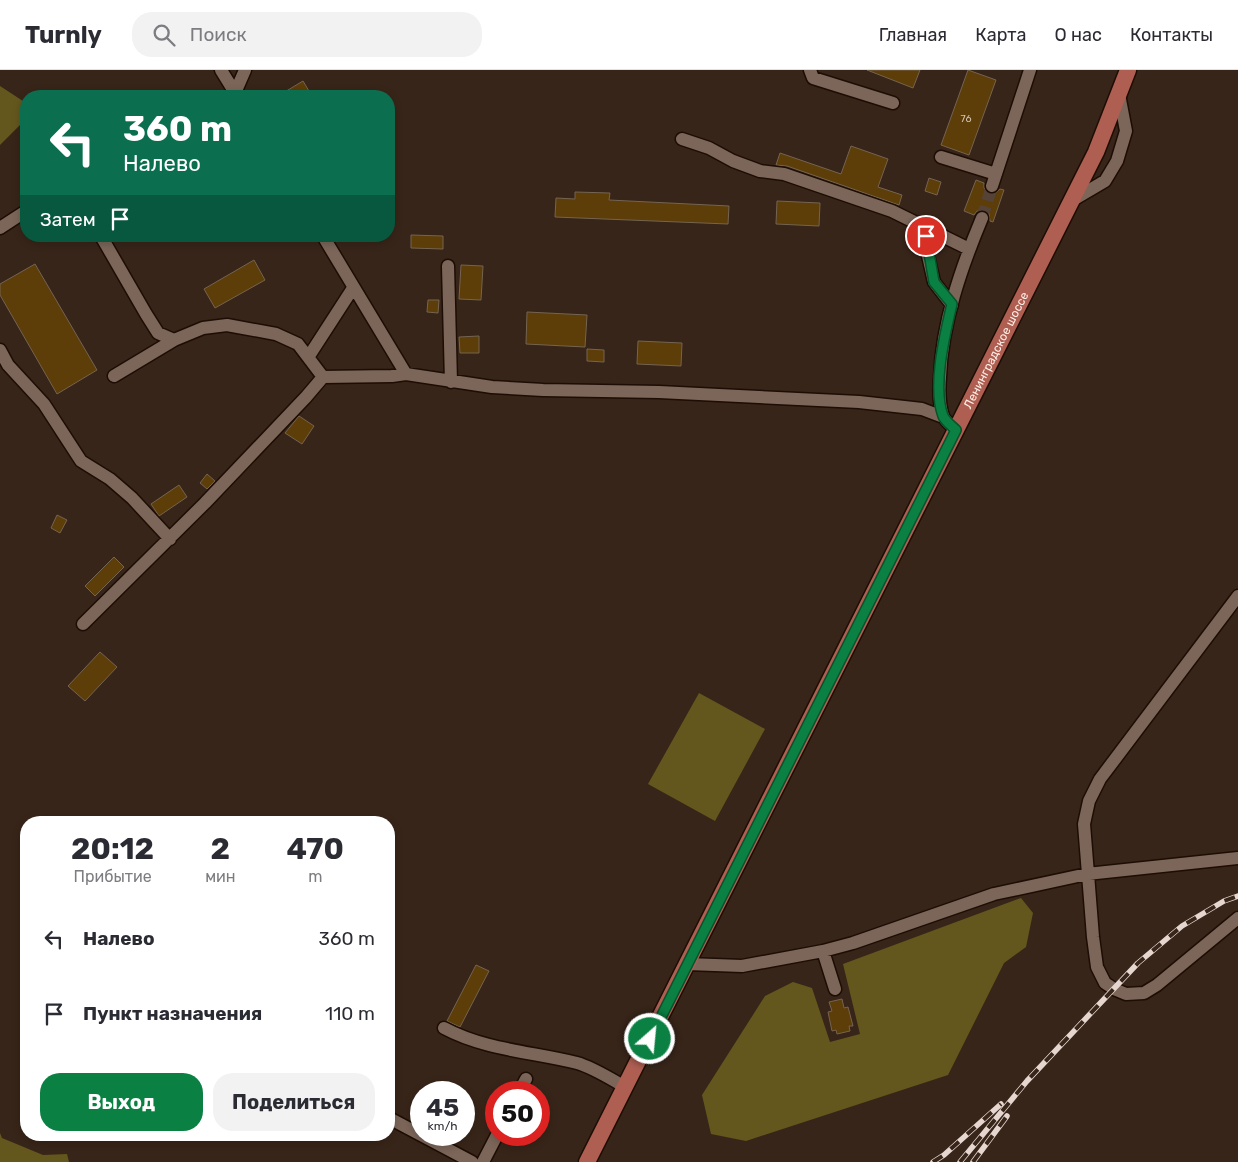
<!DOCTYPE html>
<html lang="ru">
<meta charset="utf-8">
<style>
body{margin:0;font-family:Rubik,sans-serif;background:#f2f2f3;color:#2b2b33;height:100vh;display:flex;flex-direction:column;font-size:19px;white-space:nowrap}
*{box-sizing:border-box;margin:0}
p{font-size:16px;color:#7c7c81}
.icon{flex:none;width:28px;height:28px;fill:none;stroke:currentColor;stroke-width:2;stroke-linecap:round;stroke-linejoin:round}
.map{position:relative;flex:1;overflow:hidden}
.sheet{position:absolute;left:20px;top:746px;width:375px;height:325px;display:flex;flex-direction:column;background:#fff;border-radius:20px;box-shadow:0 2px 8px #0003}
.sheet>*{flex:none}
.top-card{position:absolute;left:20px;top:20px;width:375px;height:152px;border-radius:20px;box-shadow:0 2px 8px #0003;background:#0b6e4f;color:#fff;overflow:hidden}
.speed{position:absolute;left:410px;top:1011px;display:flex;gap:10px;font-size:25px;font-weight:700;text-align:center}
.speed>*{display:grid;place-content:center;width:65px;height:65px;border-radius:50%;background:#fff;box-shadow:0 2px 8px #0003;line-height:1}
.speed small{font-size:12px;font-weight:400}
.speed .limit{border:8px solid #d22;background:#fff;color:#111}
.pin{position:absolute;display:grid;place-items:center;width:42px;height:42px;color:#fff;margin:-21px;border:2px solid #fff;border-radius:50%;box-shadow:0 1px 5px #0007}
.me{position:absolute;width:55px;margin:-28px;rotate:27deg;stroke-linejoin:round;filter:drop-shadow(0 0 4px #0008)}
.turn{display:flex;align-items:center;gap:18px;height:105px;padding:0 20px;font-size:22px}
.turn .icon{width:65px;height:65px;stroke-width:2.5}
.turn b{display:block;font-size:35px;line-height:42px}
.then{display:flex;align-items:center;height:48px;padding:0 20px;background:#0003;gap:10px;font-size:19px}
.eta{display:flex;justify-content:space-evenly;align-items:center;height:85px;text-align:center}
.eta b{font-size:30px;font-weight:700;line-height:35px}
.cta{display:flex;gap:10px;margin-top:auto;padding:10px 20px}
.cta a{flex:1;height:58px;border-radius:20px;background:#0b8043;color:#fff;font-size:20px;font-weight:700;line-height:58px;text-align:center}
.cta a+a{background:#f2f2f3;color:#2b2b33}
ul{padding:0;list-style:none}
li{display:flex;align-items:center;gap:15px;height:75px;padding:0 20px}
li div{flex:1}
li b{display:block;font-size:19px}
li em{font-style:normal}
header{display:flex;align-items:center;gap:30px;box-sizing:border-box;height:70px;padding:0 25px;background:#fff;border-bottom:1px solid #e1e1e2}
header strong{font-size:24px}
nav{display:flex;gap:28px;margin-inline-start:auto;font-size:18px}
.search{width:350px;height:45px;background:#f2f2f3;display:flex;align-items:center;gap:12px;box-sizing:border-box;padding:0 18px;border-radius:20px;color:#7c7c81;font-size:19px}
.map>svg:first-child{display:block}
.forest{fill:#64571e}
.building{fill:#5d3d08;stroke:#746451}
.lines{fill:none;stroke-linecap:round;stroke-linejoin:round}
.minor-tunnel{stroke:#564338;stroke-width:12;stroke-dasharray:12 6;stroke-linecap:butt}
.minor-casing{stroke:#1e0d04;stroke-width:15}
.major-casing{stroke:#1e0d04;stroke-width:19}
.minor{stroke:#7c6659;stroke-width:12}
.major{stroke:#af5e52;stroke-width:16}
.rail-casing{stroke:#e5d7cf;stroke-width:5.5}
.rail{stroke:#382519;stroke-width:4;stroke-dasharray:11;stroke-linecap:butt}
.route-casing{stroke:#07532c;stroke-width:12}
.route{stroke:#0b8043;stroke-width:9}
.labels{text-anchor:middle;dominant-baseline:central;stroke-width:4;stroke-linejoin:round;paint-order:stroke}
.number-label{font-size:10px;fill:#d5c3b0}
.street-label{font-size:12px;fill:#fdf0e8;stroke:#382519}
</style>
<header>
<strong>Turnly</strong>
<div class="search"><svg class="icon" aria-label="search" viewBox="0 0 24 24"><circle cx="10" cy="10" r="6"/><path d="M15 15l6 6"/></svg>Поиск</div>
<nav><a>Главная</a><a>Карта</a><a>О нас</a><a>Контакты</a></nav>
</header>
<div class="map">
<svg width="1238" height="1092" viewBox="0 0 1238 1092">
<rect width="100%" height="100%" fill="#382519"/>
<path class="forest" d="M 0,16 L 26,33 L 26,49 L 0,75 Z
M 699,623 L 765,659 L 715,751 L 648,714 Z
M 1021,828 L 1033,843 L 1026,877 L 1004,893 L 948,1005 L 746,1071 L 711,1064 L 702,1025 L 765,926 L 793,912 L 812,918 L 830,972 L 860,964 L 843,894 Z
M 0,1063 L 2,1068 L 43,1085 L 67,1084 L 69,1092 L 0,1092 Z"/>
<path class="building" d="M 867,0 L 920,0 L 913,18 Z
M 968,0 L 996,10 L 969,85 L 941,75 Z
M 303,11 L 312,26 L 278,26 Z
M 851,76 L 888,89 L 878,117 L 902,125 L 899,135 L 787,96 L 776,95 L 780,83 L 841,104 Z
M 929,108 L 941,112 L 937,125 L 925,121 Z
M 976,110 L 984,113 L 984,118 L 989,124 L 994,124 L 1000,119 L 1004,120 L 993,152 L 990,151 L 989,143 L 985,140 L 977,141 L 974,145 L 964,141 Z
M 575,122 L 610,123 L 609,130 L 729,136 L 728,154 L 555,147 L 556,128 L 575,129 Z
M 777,131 L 820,133 L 819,156 L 776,154 Z
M 411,165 L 443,166 L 443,179 L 411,178 Z
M 254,190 L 265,210 L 215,238 L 204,219 Z
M 35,194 L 97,300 L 57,324 L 0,225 L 0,214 Z
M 461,195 L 483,196 L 481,230 L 459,229 Z
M 428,230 L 439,230 L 438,243 L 427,242 Z
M 527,242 L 587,245 L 585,277 L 526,274 Z
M 479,266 L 479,283 L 460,283 L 459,267 Z
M 638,271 L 682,273 L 681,296 L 637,294 Z
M 587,279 L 604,280 L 604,292 L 587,291 Z
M 299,346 L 314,356 L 302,374 L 285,363 Z
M 207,404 L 215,411 L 207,419 L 200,413 Z
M 179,415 L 187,427 L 159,446 L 151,434 Z
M 57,445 L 67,450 L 60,463 L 51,458 Z
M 114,487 L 124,497 L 95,526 L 85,516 Z
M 100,582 L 117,597 L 85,631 L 68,616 Z
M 476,895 L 489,901 L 460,957 L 447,951 Z
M 842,929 L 844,938 L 848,937 L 853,956 L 849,956 L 850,961 L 837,964 L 836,960 L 832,961 L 828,942 L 832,941 L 829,932 Z"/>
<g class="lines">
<path class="minor-tunnel" d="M 982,148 L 992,116"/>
<g class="minor-casing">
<path id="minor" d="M 221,0 L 237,26
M 810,0 L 813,8 L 893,33
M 235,23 L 245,0
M 682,69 L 709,78 L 733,91 L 760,101 L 784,104 L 892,141 L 969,179
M 941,87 L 996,104
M 992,116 L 1030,0
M 1071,131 L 1105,111 L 1117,91 L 1126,61 L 1119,24
M 925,155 L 926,177 L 934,212 L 952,235
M 0,158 L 26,141
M 101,166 L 146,244 L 158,263 L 174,270 L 203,258 L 227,255 L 276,264 L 298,274 L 323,307
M 323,166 L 406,304
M 448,196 L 451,312
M 0,280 L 8,295 L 44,334 L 81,391 L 110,409 L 132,428 L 170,469
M 309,286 L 353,218
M 114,306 L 174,270
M 956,360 C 952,356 945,351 943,346 C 939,334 939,319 940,307 C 942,253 961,198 982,148
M 1238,526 L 1100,709 L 1089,731 L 1084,754 L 1093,867 L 1097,897 L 1105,913 L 1114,919 L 1126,924 L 1144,923 L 1157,915 L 1238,848
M 83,554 L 205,433 L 306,327 L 323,307 L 392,306 L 406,304 L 492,317 L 543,320 L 659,322 L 859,332 L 922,339 L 943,347
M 823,881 L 835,919
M 687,894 L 742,896 L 823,881 L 853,873 L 994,824 L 1087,804 L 1238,788
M 444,958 C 485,980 533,982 577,993 C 592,997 611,1009 625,1017
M 519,1022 L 526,1009
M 389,1048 L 472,1092
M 483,1092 L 497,1065"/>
</g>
<g class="major-casing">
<g id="major">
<path id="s1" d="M 587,1092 L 1096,82 L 1128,0"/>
</g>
</g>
<use href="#minor" class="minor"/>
<use href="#major" class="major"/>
<g class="rail-casing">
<path id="rail" d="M 933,1092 L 944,1085 L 1001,1034
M 960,1092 L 1027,1011 L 1138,893 L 1182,856 L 1224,831 L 1238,826
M 973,1092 L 1007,1046"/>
</g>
<use href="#rail" class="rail"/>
</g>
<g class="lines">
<g class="route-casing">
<path id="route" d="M 650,969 L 956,360 C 952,356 945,351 943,346 C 932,316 945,264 952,234 L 934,212 L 926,166"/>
</g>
<use href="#route" class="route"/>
</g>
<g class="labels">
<g class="number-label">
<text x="966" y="49">76</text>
</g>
<g class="street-label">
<text stroke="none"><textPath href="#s1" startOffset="909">Ленинградское шоссе</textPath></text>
</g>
</g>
</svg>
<div class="speed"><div>45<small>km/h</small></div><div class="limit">50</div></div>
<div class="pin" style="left:926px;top:166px;background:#d93025"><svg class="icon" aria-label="arrive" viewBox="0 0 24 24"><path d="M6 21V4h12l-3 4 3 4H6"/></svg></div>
<svg class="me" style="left:650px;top:969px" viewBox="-20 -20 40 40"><circle r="17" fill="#0b8043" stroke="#fff" stroke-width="3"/><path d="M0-11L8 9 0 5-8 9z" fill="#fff"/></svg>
<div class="top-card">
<div class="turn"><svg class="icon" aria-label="left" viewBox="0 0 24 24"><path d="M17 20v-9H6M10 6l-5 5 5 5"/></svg><div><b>360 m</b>Налево</div></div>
<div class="then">Затем<svg class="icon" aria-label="arrive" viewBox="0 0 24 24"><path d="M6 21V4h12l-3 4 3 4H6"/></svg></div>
</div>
<section class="sheet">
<div class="eta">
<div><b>20:12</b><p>Прибытие</p></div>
<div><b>2</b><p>мин</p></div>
<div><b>470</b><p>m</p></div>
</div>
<ul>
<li><svg class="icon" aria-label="left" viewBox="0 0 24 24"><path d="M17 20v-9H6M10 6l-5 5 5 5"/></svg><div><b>Налево</b></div><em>360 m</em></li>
<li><svg class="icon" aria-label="arrive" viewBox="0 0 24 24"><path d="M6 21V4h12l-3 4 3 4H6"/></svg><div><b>Пункт назначения</b></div><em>110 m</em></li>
</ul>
<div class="cta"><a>Выход</a><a>Поделиться</a></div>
</section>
</div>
